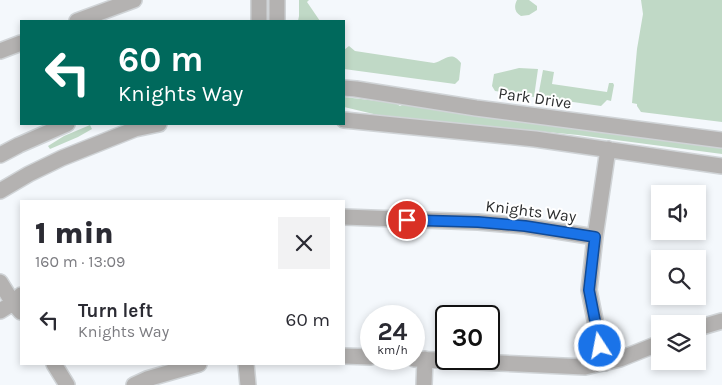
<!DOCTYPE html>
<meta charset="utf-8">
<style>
body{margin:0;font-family:Karla,sans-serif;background:#f2f2f3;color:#2b2b33;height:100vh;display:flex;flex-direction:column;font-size:19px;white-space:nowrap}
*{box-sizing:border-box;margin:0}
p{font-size:16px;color:#7c7c81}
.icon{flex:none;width:28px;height:28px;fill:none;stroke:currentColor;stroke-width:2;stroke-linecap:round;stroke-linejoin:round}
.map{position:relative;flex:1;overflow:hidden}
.panel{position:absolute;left:20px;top:200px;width:325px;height:165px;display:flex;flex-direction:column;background:#fff;border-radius:0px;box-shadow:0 2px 8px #0003}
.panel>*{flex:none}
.banner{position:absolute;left:20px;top:20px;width:325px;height:105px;border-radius:0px;box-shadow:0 2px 8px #0003;background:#00695c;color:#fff;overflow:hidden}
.tools{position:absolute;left:651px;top:185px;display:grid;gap:10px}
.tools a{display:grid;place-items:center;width:55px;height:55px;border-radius:0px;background:#fff;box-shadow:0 2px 8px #0003;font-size:25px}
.speed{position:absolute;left:360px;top:305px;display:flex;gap:10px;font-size:25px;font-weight:700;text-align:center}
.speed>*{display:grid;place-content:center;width:65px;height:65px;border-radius:50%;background:#fff;box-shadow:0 2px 8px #0003;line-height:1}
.speed small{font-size:12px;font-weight:400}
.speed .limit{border:2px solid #111;border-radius:8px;background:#fff;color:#111}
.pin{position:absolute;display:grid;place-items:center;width:42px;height:42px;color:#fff;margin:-21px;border:2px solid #fff;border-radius:50%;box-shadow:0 1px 5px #0007}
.me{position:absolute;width:55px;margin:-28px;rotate:349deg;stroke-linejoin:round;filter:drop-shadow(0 0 4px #0008)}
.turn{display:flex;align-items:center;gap:18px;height:105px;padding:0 15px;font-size:22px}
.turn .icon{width:65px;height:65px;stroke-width:2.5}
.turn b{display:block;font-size:35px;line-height:42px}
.round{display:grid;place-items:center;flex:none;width:52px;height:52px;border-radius:0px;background:#f2f2f3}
.headline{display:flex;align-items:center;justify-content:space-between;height:85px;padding:0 15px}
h1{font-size:30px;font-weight:800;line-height:38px}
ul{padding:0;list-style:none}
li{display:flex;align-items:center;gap:15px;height:70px;padding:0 15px}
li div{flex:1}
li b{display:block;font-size:19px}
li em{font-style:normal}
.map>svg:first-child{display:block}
.green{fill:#c0d9c6}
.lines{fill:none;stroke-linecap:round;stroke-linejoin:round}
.minor-casing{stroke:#d0d4d7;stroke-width:18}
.minor{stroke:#b4b2b1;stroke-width:15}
.route-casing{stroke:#114b97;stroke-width:12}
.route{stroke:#1a73e8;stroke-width:9}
.labels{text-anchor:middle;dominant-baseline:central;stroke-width:4;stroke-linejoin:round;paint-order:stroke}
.street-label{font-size:16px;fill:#2c2e2f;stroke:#fff}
</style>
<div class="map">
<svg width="722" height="385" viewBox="0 0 722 385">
<rect width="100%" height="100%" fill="#f4f8fc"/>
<path class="green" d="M 299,0 L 309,0 L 307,2 L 320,21 L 298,21 L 299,16 Z
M 517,0 L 529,0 L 537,6 L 537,10 L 529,15 L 521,16 C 514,12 514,6 517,0 Z
M 641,0 L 722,0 L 722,122 L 641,112 L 637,106 L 637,104 L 632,103 L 637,49 L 643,14 Z
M 349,46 L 355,51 L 434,63 C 446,60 451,50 461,63 L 459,80 L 455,84 L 344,69 L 344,50 Z
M 519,68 L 538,69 L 534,97 L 495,91 L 492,86 L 494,74 Z
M 543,70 L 554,72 L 552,84 L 607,92 L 609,83 L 613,83 L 614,85 L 611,101 L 607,100 L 601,106 L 538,97 Z
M 344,97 L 395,103 L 400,106 L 404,104 L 722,146 L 722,154 L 578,135 L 382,116 L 344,107 Z
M 90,125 L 92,129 L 78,137 L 50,149 L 48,146 L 64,136 Z"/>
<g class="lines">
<g class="minor-casing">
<path id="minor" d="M 259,0 L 259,21
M 277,0 L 277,21
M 77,21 L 134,0
M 0,51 L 21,43
M 344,88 L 356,89 L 476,108 L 722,140
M 344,120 L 535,139 L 722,166
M 0,155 L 19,145 L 67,124
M 0,191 L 29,174 L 62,158 L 135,129 L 159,124
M 344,217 L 478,222 L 525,226 L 595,237
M 0,282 L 13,303 L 21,312
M 0,311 L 13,303 L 21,295
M 698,328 L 722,321
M 344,356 L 371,357
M 414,359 L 585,367 L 620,359 L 660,343
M 605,363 L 599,340 L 589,290 L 595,237 L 608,149
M 54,364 L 67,385
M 246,364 L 248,385
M 134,385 L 147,379 L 199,364
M 424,385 L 425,359"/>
</g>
<use href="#minor" class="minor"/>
</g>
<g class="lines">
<g class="route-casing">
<path id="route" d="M 407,220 L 478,222 L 525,226 L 595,237 L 589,290 L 600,346"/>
</g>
<use href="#route" class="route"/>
</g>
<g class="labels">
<g class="street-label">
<text transform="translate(535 98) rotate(8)">Park Drive</text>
<text transform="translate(531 211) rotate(7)">Knights Way</text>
</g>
</g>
</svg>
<div class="tools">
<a><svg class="icon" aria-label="sound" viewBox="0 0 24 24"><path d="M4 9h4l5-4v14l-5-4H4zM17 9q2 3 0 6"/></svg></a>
<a><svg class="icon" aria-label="search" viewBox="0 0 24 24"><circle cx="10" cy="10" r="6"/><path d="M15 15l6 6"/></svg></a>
<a><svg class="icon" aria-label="layers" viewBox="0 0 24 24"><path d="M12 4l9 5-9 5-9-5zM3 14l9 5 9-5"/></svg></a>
</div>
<div class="speed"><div>24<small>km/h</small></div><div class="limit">30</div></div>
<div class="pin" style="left:407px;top:220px;background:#d93025"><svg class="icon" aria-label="arrive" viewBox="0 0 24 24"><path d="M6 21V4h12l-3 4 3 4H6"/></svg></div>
<svg class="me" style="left:600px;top:346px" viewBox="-20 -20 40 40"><circle r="17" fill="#1a73e8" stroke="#fff" stroke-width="3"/><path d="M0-11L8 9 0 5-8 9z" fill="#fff"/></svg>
<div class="banner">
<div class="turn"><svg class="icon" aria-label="left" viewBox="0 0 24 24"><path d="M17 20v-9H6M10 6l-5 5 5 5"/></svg><div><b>60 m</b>Knights Way</div></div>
</div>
<section class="panel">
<div class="headline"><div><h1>1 min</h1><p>160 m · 13:09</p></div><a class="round"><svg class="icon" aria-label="close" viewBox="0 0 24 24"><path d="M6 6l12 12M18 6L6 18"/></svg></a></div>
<ul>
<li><svg class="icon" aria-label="left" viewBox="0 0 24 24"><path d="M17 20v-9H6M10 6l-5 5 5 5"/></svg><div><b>Turn left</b><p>Knights Way</p></div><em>60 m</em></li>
</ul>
</section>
</div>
